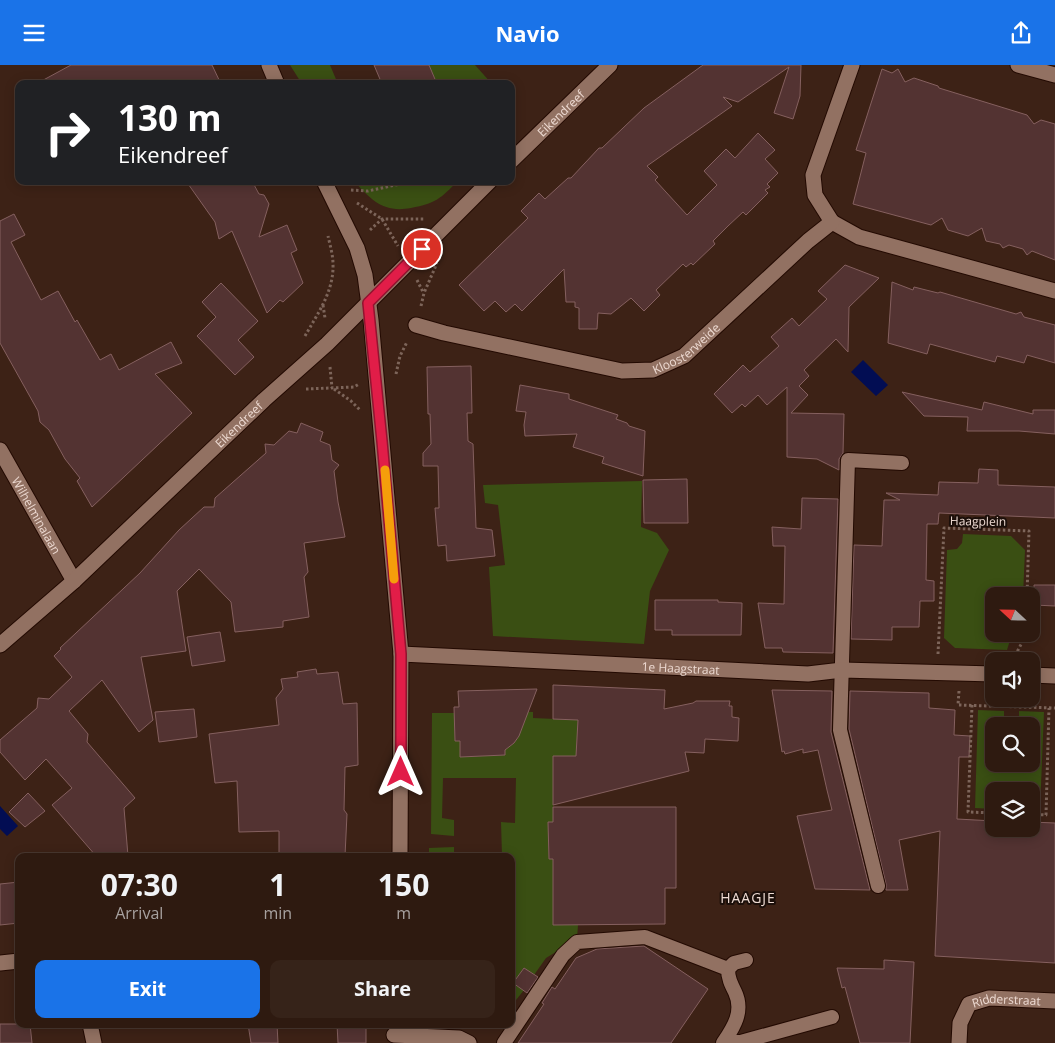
<!DOCTYPE html>
<style>
body{margin:0;font-family:"Open Sans",sans-serif;background:#362319;color:#f1f3f6;height:100vh;display:flex;flex-direction:column;font-size:19px;white-space:nowrap}
*{box-sizing:border-box;margin:0}
p{font-size:16px;color:#a7a19f}
.icon{flex:none;width:28px;height:28px;fill:none;stroke:currentColor;stroke-width:2;stroke-linecap:round;stroke-linejoin:round}
.map{position:relative;flex:1;overflow:hidden}
.panel{position:absolute;left:15px;top:788px;width:500px;height:175px;display:flex;flex-direction:column;background:#2e1a10;border-radius:10px;box-shadow:0 2px 12px #0003,0 0 0 1px #493830}
.panel>*{flex:none}
.banner{position:absolute;left:15px;top:15px;width:500px;height:105px;border-radius:10px;box-shadow:0 2px 12px #0003,0 0 0 1px #493830;background:#202124;color:#fff;overflow:hidden}
.needle{width:32px;rotate:292deg}
.buttons{position:absolute;left:985px;top:522px;display:grid;gap:10px}
.buttons a{display:grid;place-items:center;width:55px;height:55px;border-radius:10px;background:#2e1a10;box-shadow:0 2px 12px #0003,0 0 0 1px #493830;font-size:25px}
.pin{position:absolute;display:grid;place-items:center;width:42px;height:42px;color:#fff;margin:-21px;border:2px solid #fff;border-radius:50%;box-shadow:0 1px 5px #0007}
.me{position:absolute;width:55px;margin:-28px;rotate:0deg;stroke-linejoin:round;filter:drop-shadow(0 0 4px #0008)}
.turn{display:flex;align-items:center;gap:18px;height:105px;padding:0 20px;font-size:22px}
.turn .icon{width:65px;height:65px;stroke-width:2.5}
.turn b{display:block;font-size:35px;line-height:42px}
.eta{display:flex;justify-content:space-evenly;align-items:center;height:85px;text-align:center}
.eta b{font-size:30px;font-weight:700;line-height:35px}
.primary-button{display:flex;gap:10px;margin-top:auto;padding:10px 20px}
.primary-button a{flex:1;height:58px;border-radius:10px;background:#1a73e8;color:#fff;font-size:20px;font-weight:700;line-height:58px;text-align:center}
.primary-button a+a{background:#362319;color:#f1f3f6}
header{display:flex;justify-content:space-between;align-items:center;height:65px;padding:0 20px;background:#1a73e8;color:#fff;font-size:22px;font-weight:700}
.map>svg:first-child{display:block}
.green{fill:#3a4f13}
.water{fill:#020d53}
.building{fill:#533332;stroke:#85605f}
.lines{fill:none;stroke-linecap:round;stroke-linejoin:round}
.lane-casing{stroke:#230a02;stroke-width:16}
.street-casing{stroke:#230a02;stroke-width:17}
.secondary-casing{stroke:#230a02;stroke-width:17}
.path{stroke:#7d655a;stroke-width:3;stroke-dasharray:2.5 2.5;stroke-linecap:butt}
.lane{stroke:#927162;stroke-width:14}
.street{stroke:#927162;stroke-width:15}
.secondary{stroke:#927162;stroke-width:15}
.route-casing{stroke:#92132f;stroke-width:12}
.route{stroke:#e11d48;stroke-width:9}
.slow{stroke:#f59e0b;stroke-width:9}
.labels{text-anchor:middle;dominant-baseline:central;stroke-width:4;stroke-linejoin:round;paint-order:stroke}
.street-label{font-size:12px;fill:#eddad2;stroke:#1b0f0a}
.neighbourhood-label{font-size:14px;letter-spacing:1px;fill:#eddad2;stroke:#1b0f0a}
</style>
<header><svg class="icon" aria-label="menu" viewBox="0 0 24 24"><path d="M4 6h16M4 12h16M4 18h16"/></svg>Navio<svg class="icon" aria-label="share" viewBox="0 0 24 24"><path d="M12 15V3M7 8l5-5 5 5M5 13v7h14v-7"/></svg></header>
<div class="map">
<svg width="1055" height="978" viewBox="0 0 1055 978">
<rect width="100%" height="100%" fill="#3d2216"/>
<path class="green" d="M 290,0 L 330,0 L 338,19 L 302,19 Z
M 429,0 L 475,0 L 492,19 L 437,19 Z
M 354,116 L 458,116 C 440,134 436,138 411,143 C 384,148 372,136 354,116 Z
M 642,416 L 641,462 L 657,468 L 669,485 L 650,526 L 644,579 L 493,571 L 489,502 L 505,500 L 498,440 L 485,438 L 483,420 Z
M 963,469 L 1011,471 L 1025,485 L 1023,531 L 994,531 L 994,569 L 1022,569 L 1022,573 L 1011,572 L 1007,585 L 955,583 L 944,573 L 947,485 L 957,484 L 962,478 Z
M 978,645 L 1004,646 L 1004,657 L 986,657 L 985,677 L 994,677 L 994,699 L 1031,699 L 1031,679 L 1034,679 L 1034,660 L 1019,659 L 1019,646 L 1044,647 L 1040,745 L 1031,745 L 1031,726 L 994,726 L 994,744 L 975,743 Z
M 505,646 L 533,647 L 533,653 L 578,655 L 576,691 L 553,691 L 553,757 L 548,757 L 549,794 L 553,794 L 578,860 L 577,874 L 546,893 L 534,910 L 524,903 L 513,918 L 524,925 L 516,935 L 511,933 L 511,839 L 516,839 L 516,796 L 511,796 L 511,791 L 502,791 L 501,757 L 515,758 L 516,713 L 443,713 L 442,753 L 454,755 L 454,771 L 431,769 L 432,648 L 454,648 L 455,676 L 460,676 L 460,692 L 505,690 L 505,685 L 514,678 L 519,671 Z
M 454,782 L 454,791 L 429,791 L 429,783 Z"/>
<path class="water" d="M 863,295 L 888,320 L 876,331 L 851,307 Z
M 0,741 L 18,761 L 7,771 L 0,764 Z"/>
<path class="building" d="M 71,0 L 212,0 L 221,19 L 36,19 Z
M 374,0 L 429,0 L 437,19 L 382,19 Z
M 703,0 L 801,0 L 800,31 L 793,54 L 774,48 L 789,2 L 738,37 L 723,32 L 732,41 L 647,101 L 658,112 L 655,115 L 687,150 L 717,120 L 704,106 L 726,84 L 735,93 L 758,68 L 775,85 L 765,94 L 778,108 L 767,119 L 770,122 L 765,125 L 768,128 L 746,150 L 743,147 L 728,161 L 713,176 L 715,179 L 693,200 L 691,198 L 686,202 L 683,199 L 656,225 L 660,230 L 644,246 L 631,233 L 611,249 L 598,248 L 597,264 L 579,264 L 579,243 L 575,242 L 575,237 L 566,237 L 564,204 L 522,246 L 515,239 L 506,247 L 495,236 L 484,246 L 459,220 L 528,153 L 521,146 L 539,128 L 545,134 L 568,113 L 571,113 L 599,83 L 602,83 L 644,43 Z
M 882,4 L 892,8 L 898,4 L 905,17 L 914,13 L 938,21 L 939,23 L 1027,50 L 1034,59 L 1041,55 L 1055,59 L 1055,195 L 1032,186 L 1027,190 L 1023,184 L 1009,180 L 1003,183 L 1000,179 L 986,176 L 982,163 L 968,171 L 948,165 L 942,153 L 931,160 L 853,139 L 866,88 L 856,85 Z
M 186,116 L 252,116 L 259,129 L 264,130 L 269,139 L 259,172 L 287,160 L 297,185 L 291,188 L 303,218 L 283,237 L 280,235 L 267,248 L 232,166 L 219,174 L 215,157 Z
M 14,149 L 25,170 L 11,177 L 41,235 L 58,226 L 75,257 L 77,255 L 100,295 L 111,289 L 119,305 L 171,277 L 182,298 L 155,309 L 192,348 L 92,442 L 77,416 L 80,413 L 65,394 L 49,365 L 40,357 L 38,346 L 0,278 L 0,156 Z
M 845,200 L 879,213 L 849,242 L 848,287 L 836,274 L 804,305 L 809,311 L 799,321 L 808,330 L 791,348 L 844,349 L 843,388 L 839,394 L 839,405 L 817,394 L 787,392 L 787,322 L 767,340 L 758,330 L 745,342 L 742,339 L 732,348 L 714,329 L 743,300 L 750,307 L 779,281 L 771,272 L 792,253 L 799,261 L 827,234 L 818,226 Z
M 892,217 L 913,225 L 914,222 L 938,228 L 940,227 L 1016,249 L 1021,247 L 1024,252 L 1055,260 L 1055,298 L 1027,290 L 1024,298 L 997,291 L 995,297 L 930,279 L 927,289 L 888,278 Z
M 221,218 L 258,256 L 238,275 L 254,292 L 235,310 L 197,271 L 216,252 L 202,237 Z
M 471,301 L 472,348 L 467,348 L 468,376 L 473,379 L 476,463 L 492,465 L 495,491 L 447,496 L 446,480 L 438,481 L 435,443 L 439,443 L 438,401 L 423,401 L 423,388 L 431,379 L 430,349 L 428,349 L 427,302 Z
M 520,320 L 569,329 L 569,334 L 618,350 L 616,354 L 627,358 L 629,361 L 645,366 L 643,411 L 602,398 L 604,392 L 573,382 L 577,369 L 525,371 L 524,360 L 526,347 L 516,346 Z
M 902,327 L 982,345 L 984,337 L 1033,349 L 1033,345 L 1055,345 L 1055,369 L 1019,366 L 967,366 L 968,352 L 924,351 Z
M 301,358 L 323,367 L 320,376 L 330,380 L 332,395 L 339,400 L 334,406 L 338,437 L 345,472 L 304,478 L 308,507 L 304,512 L 309,552 L 283,556 L 283,562 L 235,567 L 231,537 L 199,504 L 177,526 L 186,586 L 141,592 L 153,655 L 139,667 L 102,615 L 69,646 L 88,669 L 87,677 L 135,733 L 124,743 L 128,791 L 96,791 L 52,740 L 72,723 L 46,694 L 25,715 L 0,687 L 0,675 L 37,643 L 38,633 L 49,634 L 72,612 L 54,591 L 61,584 L 60,583 L 140,508 L 179,465 L 204,442 L 214,442 L 215,433 L 266,388 L 265,379 L 274,380 L 289,366 L 297,368 Z
M 979,404 L 998,405 L 998,420 L 1055,422 L 1055,453 L 939,448 L 938,459 L 927,459 L 926,515 L 934,516 L 934,536 L 920,536 L 919,562 L 892,562 L 892,575 L 851,574 L 854,480 L 882,481 L 884,435 L 900,435 L 886,428 L 938,430 L 939,417 L 978,418 Z
M 687,414 L 688,458 L 644,458 L 643,415 Z
M 802,433 L 838,434 L 833,588 L 783,587 L 782,583 L 765,583 L 758,538 L 784,539 L 785,481 L 773,481 L 772,462 L 801,464 Z
M 1034,520 L 1055,520 L 1055,541 L 1034,540 Z
M 655,535 L 718,535 L 718,537 L 742,538 L 741,570 L 672,570 L 672,565 L 655,565 Z
M 220,567 L 225,596 L 192,601 L 187,572 Z
M 316,604 L 317,609 L 338,607 L 343,639 L 357,638 L 358,700 L 345,702 L 344,745 L 347,749 L 345,791 L 279,791 L 279,766 L 239,767 L 237,716 L 215,718 L 209,669 L 279,660 L 276,633 L 283,624 L 281,614 L 298,612 L 297,607 Z
M 553,620 L 665,625 L 664,644 L 693,638 L 696,636 L 730,636 L 729,641 L 732,641 L 732,652 L 739,653 L 738,676 L 705,674 L 704,688 L 685,687 L 689,706 L 553,740 L 553,691 L 576,691 L 578,655 L 553,654 Z
M 537,624 L 519,671 L 514,678 L 505,685 L 505,690 L 460,692 L 460,676 L 455,676 L 454,642 L 459,642 L 458,626 Z
M 772,625 L 832,626 L 831,667 L 870,825 L 815,824 L 797,751 L 832,745 L 827,725 L 818,685 L 803,688 L 803,684 L 785,689 L 784,686 L 782,687 Z
M 850,626 L 929,628 L 929,643 L 955,645 L 954,670 L 970,671 L 969,692 L 959,692 L 957,754 L 994,756 L 994,764 L 1031,764 L 1031,757 L 1055,758 L 1055,898 L 935,891 L 940,766 L 899,775 L 908,825 L 886,825 L 886,819 L 849,664 Z
M 194,644 L 197,672 L 159,677 L 155,647 Z
M 28,728 L 45,746 L 25,762 L 9,747 Z
M 553,742 L 676,742 L 676,823 L 665,823 L 665,859 L 553,860 L 553,794 L 549,794 L 548,757 L 553,757 Z
M 19,817 L 19,858 L 0,860 L 0,819 Z
M 644,881 L 708,924 L 671,978 L 518,978 L 544,939 L 542,938 L 552,922 L 555,924 L 576,893 L 597,884 Z
M 884,895 L 914,897 L 910,978 L 860,978 L 845,922 L 842,923 L 837,903 L 884,904 Z
M 524,903 L 538,912 L 527,928 L 513,918 Z
M 0,959 L 30,959 L 32,978 L 0,978 Z
M 248,959 L 277,959 L 278,978 L 251,978 Z
M 337,959 L 366,959 L 366,978 L 338,978 Z"/>
<g class="lines">
<g class="lane-casing">
<path id="lane" d="M 878,821 L 840,665 L 848,395 L 902,398
M 728,971 L 737,978 L 832,952
M 504,978 L 563,890 L 577,877 L 645,872 L 728,904
M 723,978 C 734,962 744,946 735,927 C 731,919 728,913 728,904 L 734,898 L 746,895"/>
</g>
<g class="street-casing">
<g id="street">
<path d="M 269,0 L 277,19"/>
<path d="M 1018,0 L 1055,10"/>
<path d="M 324,116 L 357,183 L 365,210 L 371,255 L 401,589 L 400,791"/>
<path d="M 832,157 L 859,172 L 1055,226"/>
<path id="s1" d="M 416,260 L 444,268 L 622,306 L 653,305 L 684,291 L 808,176 L 832,157 L 815,130 L 813,110 L 852,0"/>
<path id="s2" d="M 0,385 L 74,516"/>
<path id="s3" d="M 401,589 L 808,609 L 842,605 L 994,609"/>
<path d="M 1031,610 L 1055,611"/>
<path d="M 0,898 L 19,896"/>
<path d="M 90,959 L 94,978"/>
<path d="M 394,970 L 459,973 L 469,978"/>
<path id="s4" d="M 959,978 L 960,958 L 969,939 L 989,933 L 1055,936"/>
</g>
</g>
<g class="secondary-casing">
<g id="secondary">
<path id="s5" d="M 511,96 L 610,0"/>
<path id="s6" d="M 0,580 L 74,516 L 264,335 L 327,279 L 490,116"/>
</g>
</g>
<path class="path" d="M 351,125 L 368,126 L 414,116
M 357,138 L 382,154 L 398,181
M 370,165 L 382,154 L 425,154
M 417,215 L 423,227
M 323,240 L 325,253
M 421,241 L 424,228 L 437,198
M 305,271 C 318,248 334,226 333,199 C 333,190 330,180 328,171
M 330,302 L 332,323
M 396,309 L 400,291 L 407,277
M 306,324 L 354,322 L 359,319
M 334,324 L 351,336 L 360,345
M 938,589 L 944,463 L 1029,466 L 1027,531
M 1016,596 L 1018,585 L 1025,572 L 1025,569
M 959,626 L 958,640 L 1055,643
M 972,640 L 968,747 L 994,748
M 1031,749 L 1046,750 L 1049,643"/>
<use href="#lane" class="lane"/>
<use href="#street" class="street"/>
<use href="#secondary" class="secondary"/>
</g>
<g class="lines">
<g class="route-casing">
<path id="route" d="M 401,707 L 401,589 L 382,376 L 368,238 L 422,184"/>
</g>
<use href="#route" class="route"/>
<path class="slow" d="M 385,405 L 394,514"/>
</g>
<g class="labels">
<g class="street-label">
<text stroke="none"><textPath href="#s5" startOffset="69">Eikendreef</textPath></text>
<text stroke="none"><textPath href="#s1" startOffset="282">Kloosterweide</textPath></text>
<text stroke="none"><textPath href="#s6" startOffset="325">Eikendreef</textPath></text>
<text stroke="none"><textPath href="#s2" startOffset="75">Wilhelminalaan</textPath></text>
<text transform="translate(978 456) rotate(1)">Haagplein</text>
<text stroke="none"><textPath href="#s3" startOffset="280">1e Haagstraat</textPath></text>
<text stroke="none"><textPath href="#s4" startOffset="79">Ridderstraat</textPath></text>
</g>
<g class="neighbourhood-label">
<text x="748" y="832">HAAGJE</text>
</g>
</g>
</svg>
<div class="buttons">
<a><svg class="needle" viewBox="-14 -14 28 28"><path d="M0-13l5 13h-10z" fill="#e53935"/><path d="M0 13l5-13h-10z" fill="#a7a19f"/></svg></a>
<a><svg class="icon" aria-label="sound" viewBox="0 0 24 24"><path d="M4 9h4l5-4v14l-5-4H4zM17 9q2 3 0 6"/></svg></a>
<a><svg class="icon" aria-label="search" viewBox="0 0 24 24"><circle cx="10" cy="10" r="6"/><path d="M15 15l6 6"/></svg></a>
<a><svg class="icon" aria-label="layers" viewBox="0 0 24 24"><path d="M12 4l9 5-9 5-9-5zM3 14l9 5 9-5"/></svg></a>
</div>
<div class="pin" style="left:422px;top:184px;background:#d93025"><svg class="icon" aria-label="arrive" viewBox="0 0 24 24"><path d="M6 21V4h12l-3 4 3 4H6"/></svg></div>
<svg class="me" style="left:401px;top:707px" viewBox="-20 -20 40 40"><path d="M0-17L14 15 0 8-14 15z" fill="#e11d48" stroke="#fff" stroke-width="4"/></svg>
<div class="banner">
<div class="turn"><svg class="icon" aria-label="right" viewBox="0 0 24 24"><path d="M7 20v-9h11M14 6l5 5-5 5"/></svg><div><b>130 m</b>Eikendreef</div></div>
</div>
<section class="panel">
<div class="eta">
<div><b>07:30</b><p>Arrival</p></div>
<div><b>1</b><p>min</p></div>
<div><b>150</b><p>m</p></div>
</div>
<div class="primary-button"><a>Exit</a><a>Share</a></div>
</section>
</div>
